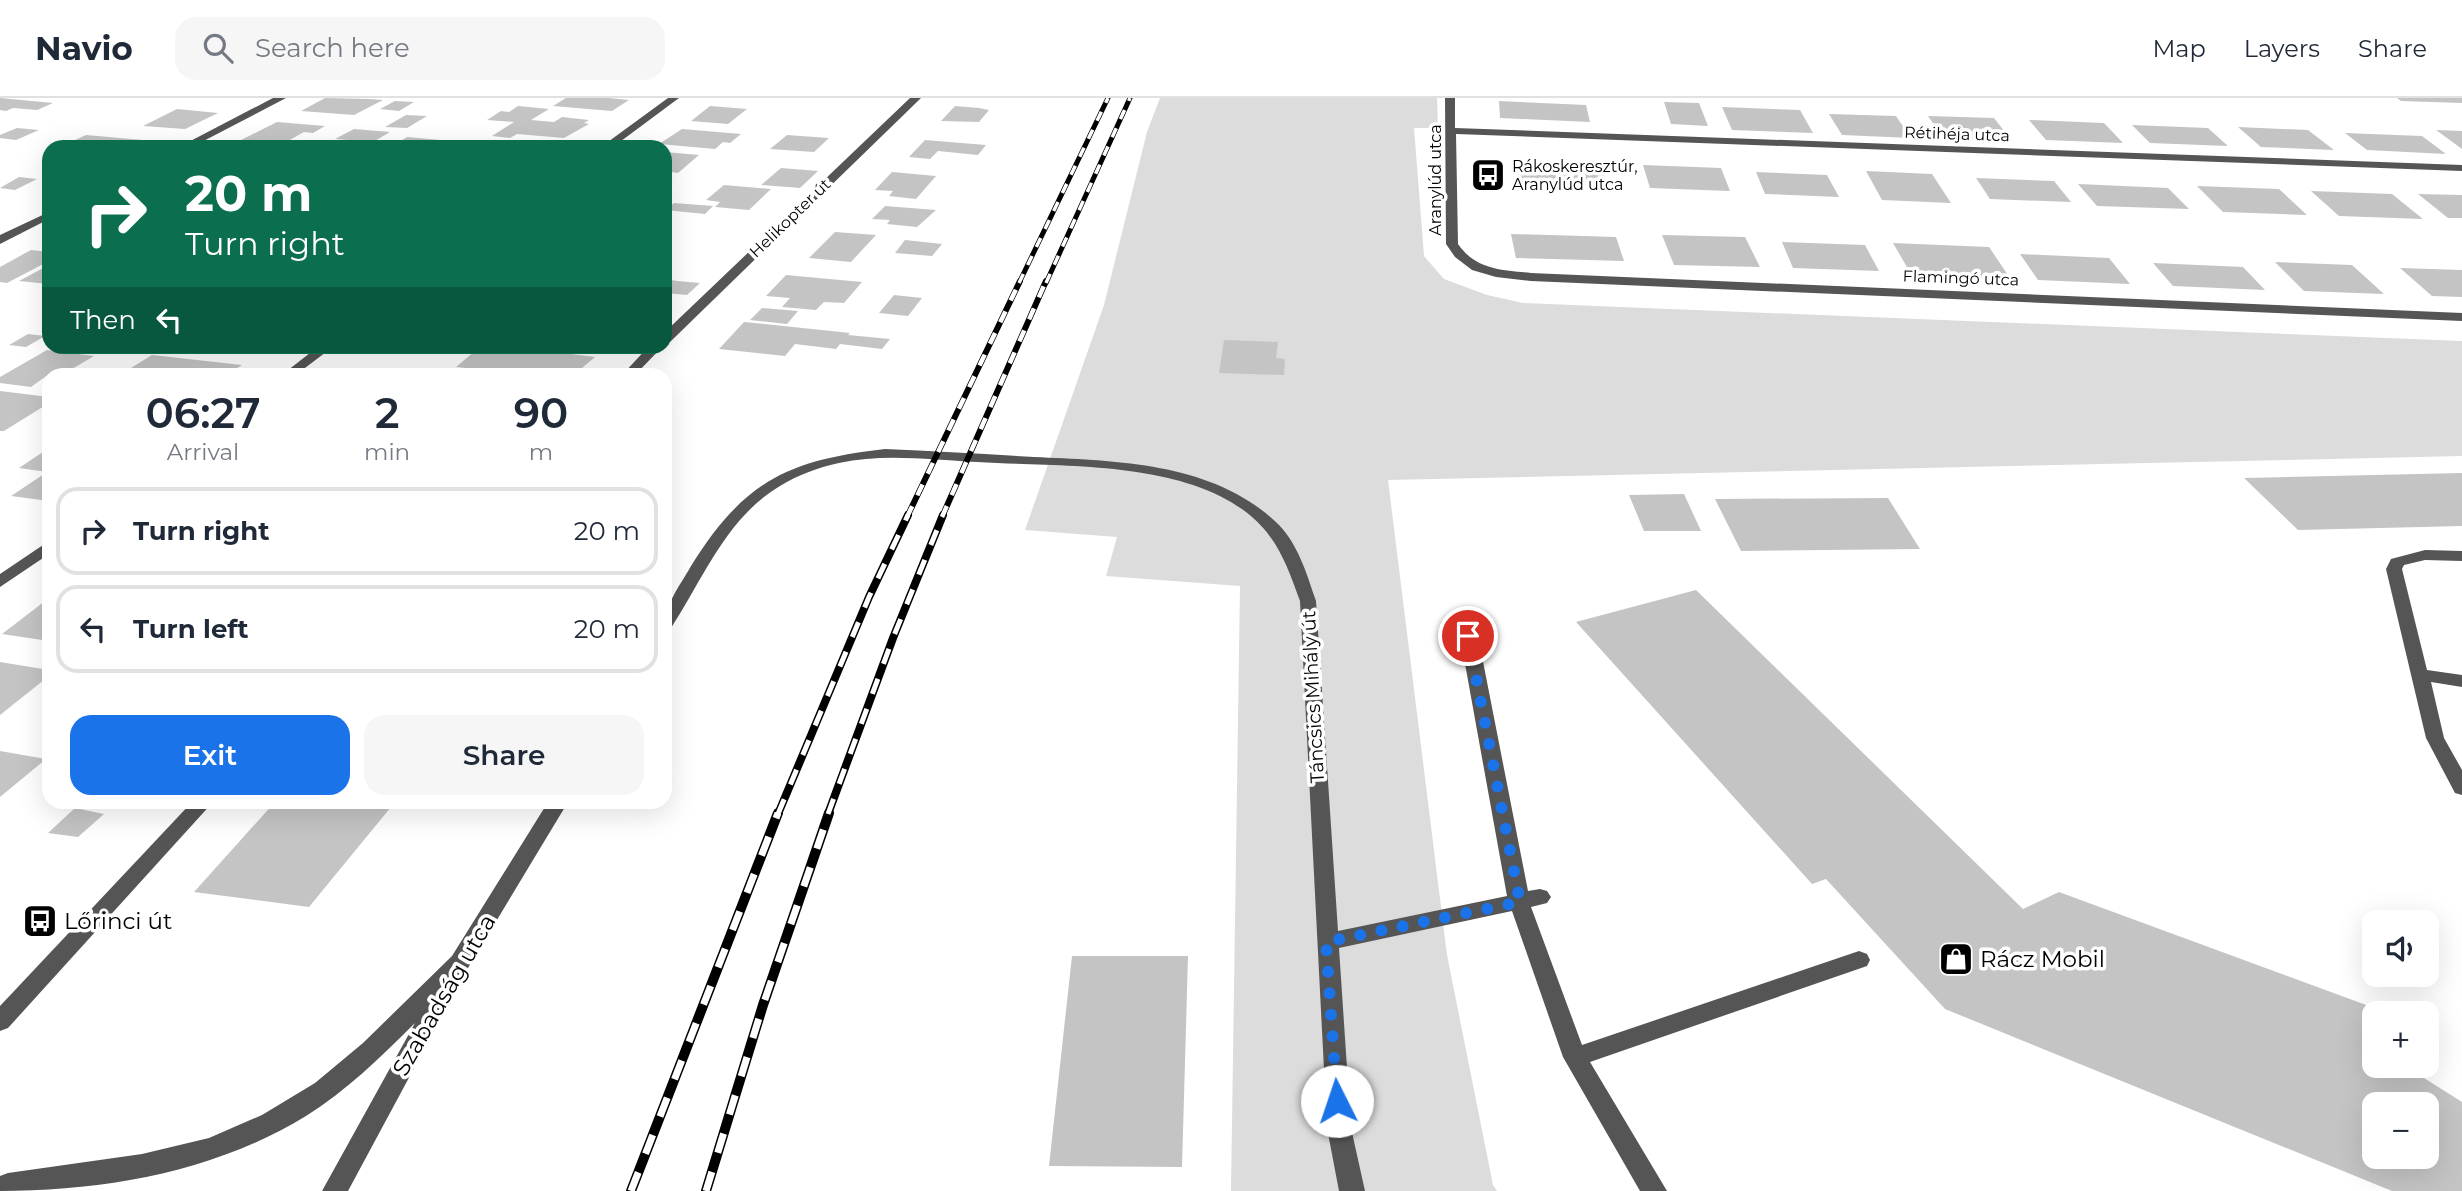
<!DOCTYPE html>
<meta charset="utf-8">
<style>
body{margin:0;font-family:Montserrat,sans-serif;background:#f6f6f7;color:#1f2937;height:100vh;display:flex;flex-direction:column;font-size:26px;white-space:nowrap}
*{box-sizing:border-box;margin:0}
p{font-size:23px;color:#747a83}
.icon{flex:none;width:38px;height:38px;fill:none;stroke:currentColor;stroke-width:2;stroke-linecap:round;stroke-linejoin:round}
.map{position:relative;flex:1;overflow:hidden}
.details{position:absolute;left:42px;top:270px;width:630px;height:441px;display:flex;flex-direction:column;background:#fff;border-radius:21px;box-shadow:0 7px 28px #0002}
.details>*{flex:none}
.guide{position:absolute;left:42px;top:42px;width:630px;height:214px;border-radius:21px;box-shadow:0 7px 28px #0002;background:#0b6e4f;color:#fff;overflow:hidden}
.fabs{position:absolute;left:2362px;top:812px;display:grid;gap:14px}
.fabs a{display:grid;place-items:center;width:77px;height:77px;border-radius:14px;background:#fff;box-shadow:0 7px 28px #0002;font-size:35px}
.pin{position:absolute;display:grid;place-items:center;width:60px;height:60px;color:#fff;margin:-30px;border:4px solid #fff;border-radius:50%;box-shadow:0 2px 7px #0007}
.me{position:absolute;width:77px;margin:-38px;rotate:356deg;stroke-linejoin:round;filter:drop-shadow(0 0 5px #0008)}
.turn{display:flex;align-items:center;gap:24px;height:147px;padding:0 28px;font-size:32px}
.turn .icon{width:91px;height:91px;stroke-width:2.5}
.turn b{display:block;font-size:49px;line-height:60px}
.then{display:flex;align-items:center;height:66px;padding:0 28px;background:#0003;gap:14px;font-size:26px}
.eta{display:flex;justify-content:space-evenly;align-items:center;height:119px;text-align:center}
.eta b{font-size:42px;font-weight:600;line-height:49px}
.button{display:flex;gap:14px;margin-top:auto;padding:14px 28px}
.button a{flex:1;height:80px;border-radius:21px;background:#1a73e8;color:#fff;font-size:28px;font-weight:600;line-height:80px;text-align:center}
.button a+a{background:#f6f6f7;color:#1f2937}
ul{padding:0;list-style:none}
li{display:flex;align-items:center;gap:21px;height:88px;margin:0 14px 10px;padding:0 14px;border:4px solid #e0e1e3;border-radius:21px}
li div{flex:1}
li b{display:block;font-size:26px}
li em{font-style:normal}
header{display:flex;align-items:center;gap:42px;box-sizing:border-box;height:98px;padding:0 35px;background:#fff;border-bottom:2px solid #e0e1e3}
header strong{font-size:33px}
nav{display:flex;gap:38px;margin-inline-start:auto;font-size:24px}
.search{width:490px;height:63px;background:#f6f6f7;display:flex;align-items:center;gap:18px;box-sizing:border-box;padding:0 24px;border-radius:21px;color:#747a83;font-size:26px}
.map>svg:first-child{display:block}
.green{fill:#dcdcdc}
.building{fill:#c4c4c4;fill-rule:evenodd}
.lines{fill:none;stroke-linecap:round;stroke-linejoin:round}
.minor{fill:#555;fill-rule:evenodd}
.rail-far3-casing{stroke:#000;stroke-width:5}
.rail-far2-casing{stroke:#000;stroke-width:6}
.rail-far1-casing{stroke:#000;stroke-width:8}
.rail-casing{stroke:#000;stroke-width:10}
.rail-far3{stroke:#fff;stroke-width:3.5;stroke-dasharray:10;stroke-linecap:butt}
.rail-far2{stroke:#fff;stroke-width:4.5;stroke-dasharray:12;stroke-linecap:butt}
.rail-far1{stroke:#fff;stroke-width:5;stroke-dasharray:16;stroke-linecap:butt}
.rail{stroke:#fff;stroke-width:7;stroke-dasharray:20;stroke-linecap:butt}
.route{stroke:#1a73e8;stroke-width:12;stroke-dasharray:0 21.6}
.labels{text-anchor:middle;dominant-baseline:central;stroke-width:7;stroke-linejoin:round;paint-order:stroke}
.far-street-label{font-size:16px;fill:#000;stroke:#fff}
.far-poi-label{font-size:16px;fill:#000;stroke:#fff;text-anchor:start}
.street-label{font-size:19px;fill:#000;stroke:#fff}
.near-poi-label{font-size:23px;fill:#000;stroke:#fff;text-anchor:start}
.near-street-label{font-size:23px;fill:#000;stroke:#fff}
</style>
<header>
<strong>Navio</strong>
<div class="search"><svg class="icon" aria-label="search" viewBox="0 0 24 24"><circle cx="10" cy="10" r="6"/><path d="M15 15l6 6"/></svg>Search here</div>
<nav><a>Map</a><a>Layers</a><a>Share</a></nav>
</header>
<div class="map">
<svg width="2462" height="1093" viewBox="0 0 2462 1093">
<rect width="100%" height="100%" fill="#fff"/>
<path class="green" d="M 1160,0 L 1437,0 L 1438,30 L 1414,30 L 1424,158 L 1444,181 L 1487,197 L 1523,205 L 2462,243 L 2462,358 L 1388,382 L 1447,857 L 1493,1087 L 1497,1093 L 1231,1093 L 1240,488 L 1106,478 L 1117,439 L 1025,432 L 1104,207 L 1147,34 Z"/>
<path class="building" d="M 0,0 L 53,5 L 37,12 L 13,10 L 6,13 L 0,12 Z
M 325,0 L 370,1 L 383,2 L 354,17 L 301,13 Z
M 566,0 L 609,0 L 629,2 L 612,13 L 553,8 Z
M 2397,0 L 2462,0 L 2462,5 L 2401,3 Z
M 395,3 L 414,4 L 399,13 L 380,11 Z
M 1499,3 L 1586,7 L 1590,24 L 1500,20 Z
M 1664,4 L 1699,5 L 1708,28 L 1671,26 Z
M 518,8 L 549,11 L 531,22 L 554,24 L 562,19 L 589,22 L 584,25 L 589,26 L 564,40 L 517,36 L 510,40 L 492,38 L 514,24 L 487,22 L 501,13 L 509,14 Z
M 710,8 L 747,11 L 728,26 L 691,23 Z
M 955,8 L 979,10 L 989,12 L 979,24 L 941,23 Z
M 1722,9 L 1800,12 L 1813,35 L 1732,32 Z
M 177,11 L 218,15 L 185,31 L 143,28 Z
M 1829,16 L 1896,18 L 1911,40 L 1842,37 Z
M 406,17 L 427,18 L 407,30 L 385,29 Z
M 1928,18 L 1994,20 L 2012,43 L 1943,40 Z
M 2029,22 L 2104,25 L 2123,45 L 2046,42 Z
M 277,24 L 325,28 L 313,35 L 304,34 L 279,48 L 237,44 Z
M 2132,27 L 2208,30 L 2228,48 L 2150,45 Z
M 2238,29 L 2308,32 L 2334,52 L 2261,49 Z
M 17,30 L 39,32 L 16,42 L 0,40 L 0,37 Z
M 354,31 L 390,34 L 373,44 L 335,41 Z
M 682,31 L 741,36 L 730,45 L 723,44 L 715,51 L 659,46 Z
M 2436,32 L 2462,33 L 2462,51 Z
M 2345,35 L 2422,38 L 2446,56 L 2367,52 Z
M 86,37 L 154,43 L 142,49 L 60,49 Z
M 787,37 L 829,40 L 814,54 L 770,51 Z
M 407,39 L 441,42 L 431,49 L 391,49 Z
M 925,42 L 986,47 L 978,57 L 938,53 L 930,61 L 909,59 Z
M 538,44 L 563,46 L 559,49 L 526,49 Z
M 665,54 L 699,57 L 678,75 L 665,73 Z
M 1515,63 L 1602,66 L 1606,88 L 1518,84 Z
M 1643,67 L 1721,70 L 1730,93 L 1650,90 Z
M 781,70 L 818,73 L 800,90 L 761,87 Z
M 1866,73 L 1932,76 L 1951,105 L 1882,102 Z
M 892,74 L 936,78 L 916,101 L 889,98 L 893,93 L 875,92 Z
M 1756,74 L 1827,77 L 1839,99 L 1765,96 Z
M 19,79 L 37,81 L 15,92 L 0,90 Z
M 1976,80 L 2054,83 L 2071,104 L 1990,101 Z
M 2078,86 L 2168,90 L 2189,111 L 2097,108 Z
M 724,87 L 771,91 L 749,112 L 715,109 L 720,104 L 706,102 Z
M 2197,88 L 2279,91 L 2307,117 L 2223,114 Z
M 2311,93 L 2392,96 L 2423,121 L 2339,118 Z
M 2418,96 L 2462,97 L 2462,120 L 2448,120 Z
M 674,105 L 713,108 L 705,116 L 665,112 Z
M 885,108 L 936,112 L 917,129 L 887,126 L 890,122 L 872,121 Z
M 835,134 L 876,137 L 851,164 L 809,160 Z
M 1511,136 L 1616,139 L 1624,163 L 1516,160 Z
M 1662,137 L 1745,139 L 1760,169 L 1674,167 Z
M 905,142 L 942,146 L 932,158 L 895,155 Z
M 1782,144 L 1865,147 L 1879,173 L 1793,170 Z
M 1893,145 L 1989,149 L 2010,180 L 1911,176 Z
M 31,152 L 49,154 L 49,163 L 7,185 L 0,184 L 0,169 Z
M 2020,156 L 2109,160 L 2130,186 L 2038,182 Z
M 2275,164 L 2352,167 L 2384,196 L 2304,193 Z
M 2153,165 L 2243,169 L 2265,192 L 2173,188 Z
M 49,167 L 49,186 L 19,183 Z
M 2400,170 L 2462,172 L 2462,199 L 2432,198 Z
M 786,177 L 862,184 L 844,205 L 824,204 L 816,212 L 782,209 L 790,200 L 766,198 Z
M 665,181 L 677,183 L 700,185 L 687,197 L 665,195 Z
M 894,197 L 922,200 L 908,218 L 879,215 Z
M 762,210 L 798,213 L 787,226 L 750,222 Z
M 744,224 L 850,235 L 848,237 L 890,241 L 882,251 L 840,246 L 836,251 L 795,246 L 785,258 L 719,251 Z
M 28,236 L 45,238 L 26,249 L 9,247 Z
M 1224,242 L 1278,244 L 1276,260 L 1285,261 L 1284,277 L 1219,275 Z
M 481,248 L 505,248 L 595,259 L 575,276 L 525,276 L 456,269 Z
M 47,252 L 94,258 L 72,271 L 63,270 L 49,276 L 31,289 L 0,285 L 0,279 Z
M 152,257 L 242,267 L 228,276 L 152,276 L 126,273 Z
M 0,293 L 49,299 L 49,305 L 4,333 L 0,333 Z
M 49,350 L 49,403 L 11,398 L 47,374 L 19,370 Z
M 2462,375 L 2462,428 L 2298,432 L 2244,380 Z
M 1684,396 L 1701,433 L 1644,433 L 1629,397 Z
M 1888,400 L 1920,451 L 1741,453 L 1715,401 Z
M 1696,492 L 2023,811 L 2059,794 L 2388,915 L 2375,915 L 2375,968 L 2405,968 L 2462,1004 L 2462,1093 L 2392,1093 L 1945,911 L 1826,781 L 1812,786 L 1576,524 ZM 2375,1006 L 2427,1006 L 2427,1059 L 2375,1059 Z
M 49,500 L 49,543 L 2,536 Z
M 0,564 L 49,572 L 49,578 L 0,617 Z
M 0,653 L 46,661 L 0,699 Z
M 275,704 L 346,704 L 391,709 L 309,809 L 194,794 Z
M 75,710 L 104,716 L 78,739 L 48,735 Z
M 1072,858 L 1188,858 L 1182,1069 L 1049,1068 Z"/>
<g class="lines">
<path class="minor" d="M 273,0 L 286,0 L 192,49 L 179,49 Z
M 668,0 L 679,0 L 613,49 L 601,49 Z
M 910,0 L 921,0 L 670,244 L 665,245 L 665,234 Z
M 1445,0 L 1455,0 L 1455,30 L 2462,67 L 2462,73 L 1456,36 L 1458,146 C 1476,172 1502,172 1531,175 L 2462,215 L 2462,223 L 1531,183 L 1496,179 L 1472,172 L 1455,159 L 1446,146 Z
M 49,114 L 49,121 L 0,146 L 0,137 Z
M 319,248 L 334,248 L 297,276 L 283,276 Z
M 649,248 L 663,248 L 636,276 L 623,276 Z
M 885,351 C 935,353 984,356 1034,359 C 1118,363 1215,364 1279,427 C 1299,448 1307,477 1316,503 L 1338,833 L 1507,798 L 1460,538 L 1469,532 L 1478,538 L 1528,793 L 1540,791 L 1547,793 L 1551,799 L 1547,805 L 1531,809 L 1582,947 L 1859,853 L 1867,856 L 1870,862 L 1867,868 L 1590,964 L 1667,1093 L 1640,1093 L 1563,959 L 1512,813 L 1339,850 L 1351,1030 L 1365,1093 L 1339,1093 L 1327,1030 L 1300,503 C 1287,467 1277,438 1246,414 C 1178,362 1059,369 977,364 C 932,362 884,355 839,365 C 819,369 798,377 780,388 C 727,419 703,481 671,530 L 665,531 C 665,505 678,491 691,468 C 744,383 788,362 885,351 Z
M 49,443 L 49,456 L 0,489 L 0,476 Z
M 2425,452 L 2462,453 L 2462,463 L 2425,462 L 2404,467 L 2402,471 L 2427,572 L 2462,577 L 2462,589 L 2431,584 L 2444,640 L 2462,672 L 2462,697 L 2455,695 L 2426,640 L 2386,471 L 2391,461 Z
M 192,704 L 213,704 L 8,930 L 0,933 L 0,908 Z
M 548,704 L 568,704 L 468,870 L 348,1093 L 322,1093 L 415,925 C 381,959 346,993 306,1018 C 215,1074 104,1093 0,1093 L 0,1078 L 8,1075 L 142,1056 L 209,1040 L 262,1017 L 315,985 L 363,945 L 452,858 Z"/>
<g class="rail-far3-casing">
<path id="rail-far3" d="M 1019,185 L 1108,0
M 1046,185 L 1130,0"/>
</g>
<g class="rail-far2-casing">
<path id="rail-far2" d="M 907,419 L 1020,183
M 942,419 L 1046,183"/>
</g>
<g class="rail-far1-casing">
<path id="rail-far1" d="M 778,716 L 869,499 L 908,417
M 828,716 L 893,540 L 943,417"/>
</g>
<g class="rail-casing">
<path id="rail" d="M 631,1093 L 778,715
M 706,1093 L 763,907 L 829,715"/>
</g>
<use href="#rail-far3" class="rail-far3"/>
<use href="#rail-far2" class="rail-far2"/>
<use href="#rail-far1" class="rail-far1"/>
<use href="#rail" class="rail"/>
</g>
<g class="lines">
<path class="route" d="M 1337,1003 L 1326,844 L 1520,804 L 1468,538"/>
</g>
<defs>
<g id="bus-square" transform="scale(1.75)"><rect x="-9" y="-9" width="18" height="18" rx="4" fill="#000" stroke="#fff"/><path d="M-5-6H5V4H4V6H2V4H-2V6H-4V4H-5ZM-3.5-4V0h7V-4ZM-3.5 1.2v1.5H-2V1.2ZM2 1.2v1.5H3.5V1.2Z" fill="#fff"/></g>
<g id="shop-square" transform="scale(1.75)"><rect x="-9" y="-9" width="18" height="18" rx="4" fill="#000" stroke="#fff"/><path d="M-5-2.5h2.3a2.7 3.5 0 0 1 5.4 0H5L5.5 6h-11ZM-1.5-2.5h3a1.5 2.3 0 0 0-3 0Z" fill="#fff"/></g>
</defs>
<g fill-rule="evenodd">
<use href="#bus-square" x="1488" y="77"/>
<use href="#bus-square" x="40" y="823"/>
<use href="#shop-square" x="1956" y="861"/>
</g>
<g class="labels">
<g class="far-street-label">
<text transform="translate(1957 36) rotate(2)">Rétihéja utca</text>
<text transform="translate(1435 82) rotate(-90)">Aranylúd utca</text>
<text transform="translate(790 120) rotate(-44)">Helikopter út</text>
<text transform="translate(1961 180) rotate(2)">Flamingó utca</text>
</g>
<g class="far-poi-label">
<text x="1512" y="68">Rákoskeresztúr,<tspan x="1512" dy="18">Aranylúd utca</tspan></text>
</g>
<g class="street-label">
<text transform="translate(1313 599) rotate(-93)">Táncsics Mihály út</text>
</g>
<g class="near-poi-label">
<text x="64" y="823">Lőrinci út</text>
<text x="1980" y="861">Rácz Mobil</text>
</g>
<g class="near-street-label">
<text transform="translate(444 897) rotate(-60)">Szabadság utca</text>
</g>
</g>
</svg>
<div class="fabs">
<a><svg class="icon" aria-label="sound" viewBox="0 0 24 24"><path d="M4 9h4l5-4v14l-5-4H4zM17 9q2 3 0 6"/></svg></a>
<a>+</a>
<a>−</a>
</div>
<div class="pin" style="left:1468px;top:538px;background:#d93025"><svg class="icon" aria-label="arrive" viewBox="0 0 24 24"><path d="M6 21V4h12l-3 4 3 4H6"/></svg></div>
<svg class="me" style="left:1337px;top:1003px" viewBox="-20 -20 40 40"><circle r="19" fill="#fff"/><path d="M0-13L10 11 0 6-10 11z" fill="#1a73e8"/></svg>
<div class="guide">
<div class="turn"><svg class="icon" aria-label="right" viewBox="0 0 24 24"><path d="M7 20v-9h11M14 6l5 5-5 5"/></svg><div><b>20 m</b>Turn right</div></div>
<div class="then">Then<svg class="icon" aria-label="left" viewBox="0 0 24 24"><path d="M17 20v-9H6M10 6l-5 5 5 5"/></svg></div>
</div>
<section class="details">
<div class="eta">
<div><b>06:27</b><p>Arrival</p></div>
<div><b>2</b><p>min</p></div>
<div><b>90</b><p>m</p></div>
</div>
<ul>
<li><svg class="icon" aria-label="right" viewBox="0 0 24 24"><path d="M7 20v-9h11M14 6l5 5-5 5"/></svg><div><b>Turn right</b></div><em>20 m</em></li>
<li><svg class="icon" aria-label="left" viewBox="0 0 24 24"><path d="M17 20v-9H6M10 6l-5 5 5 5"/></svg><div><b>Turn left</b></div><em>20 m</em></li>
</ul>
<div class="button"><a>Exit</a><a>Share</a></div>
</section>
</div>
